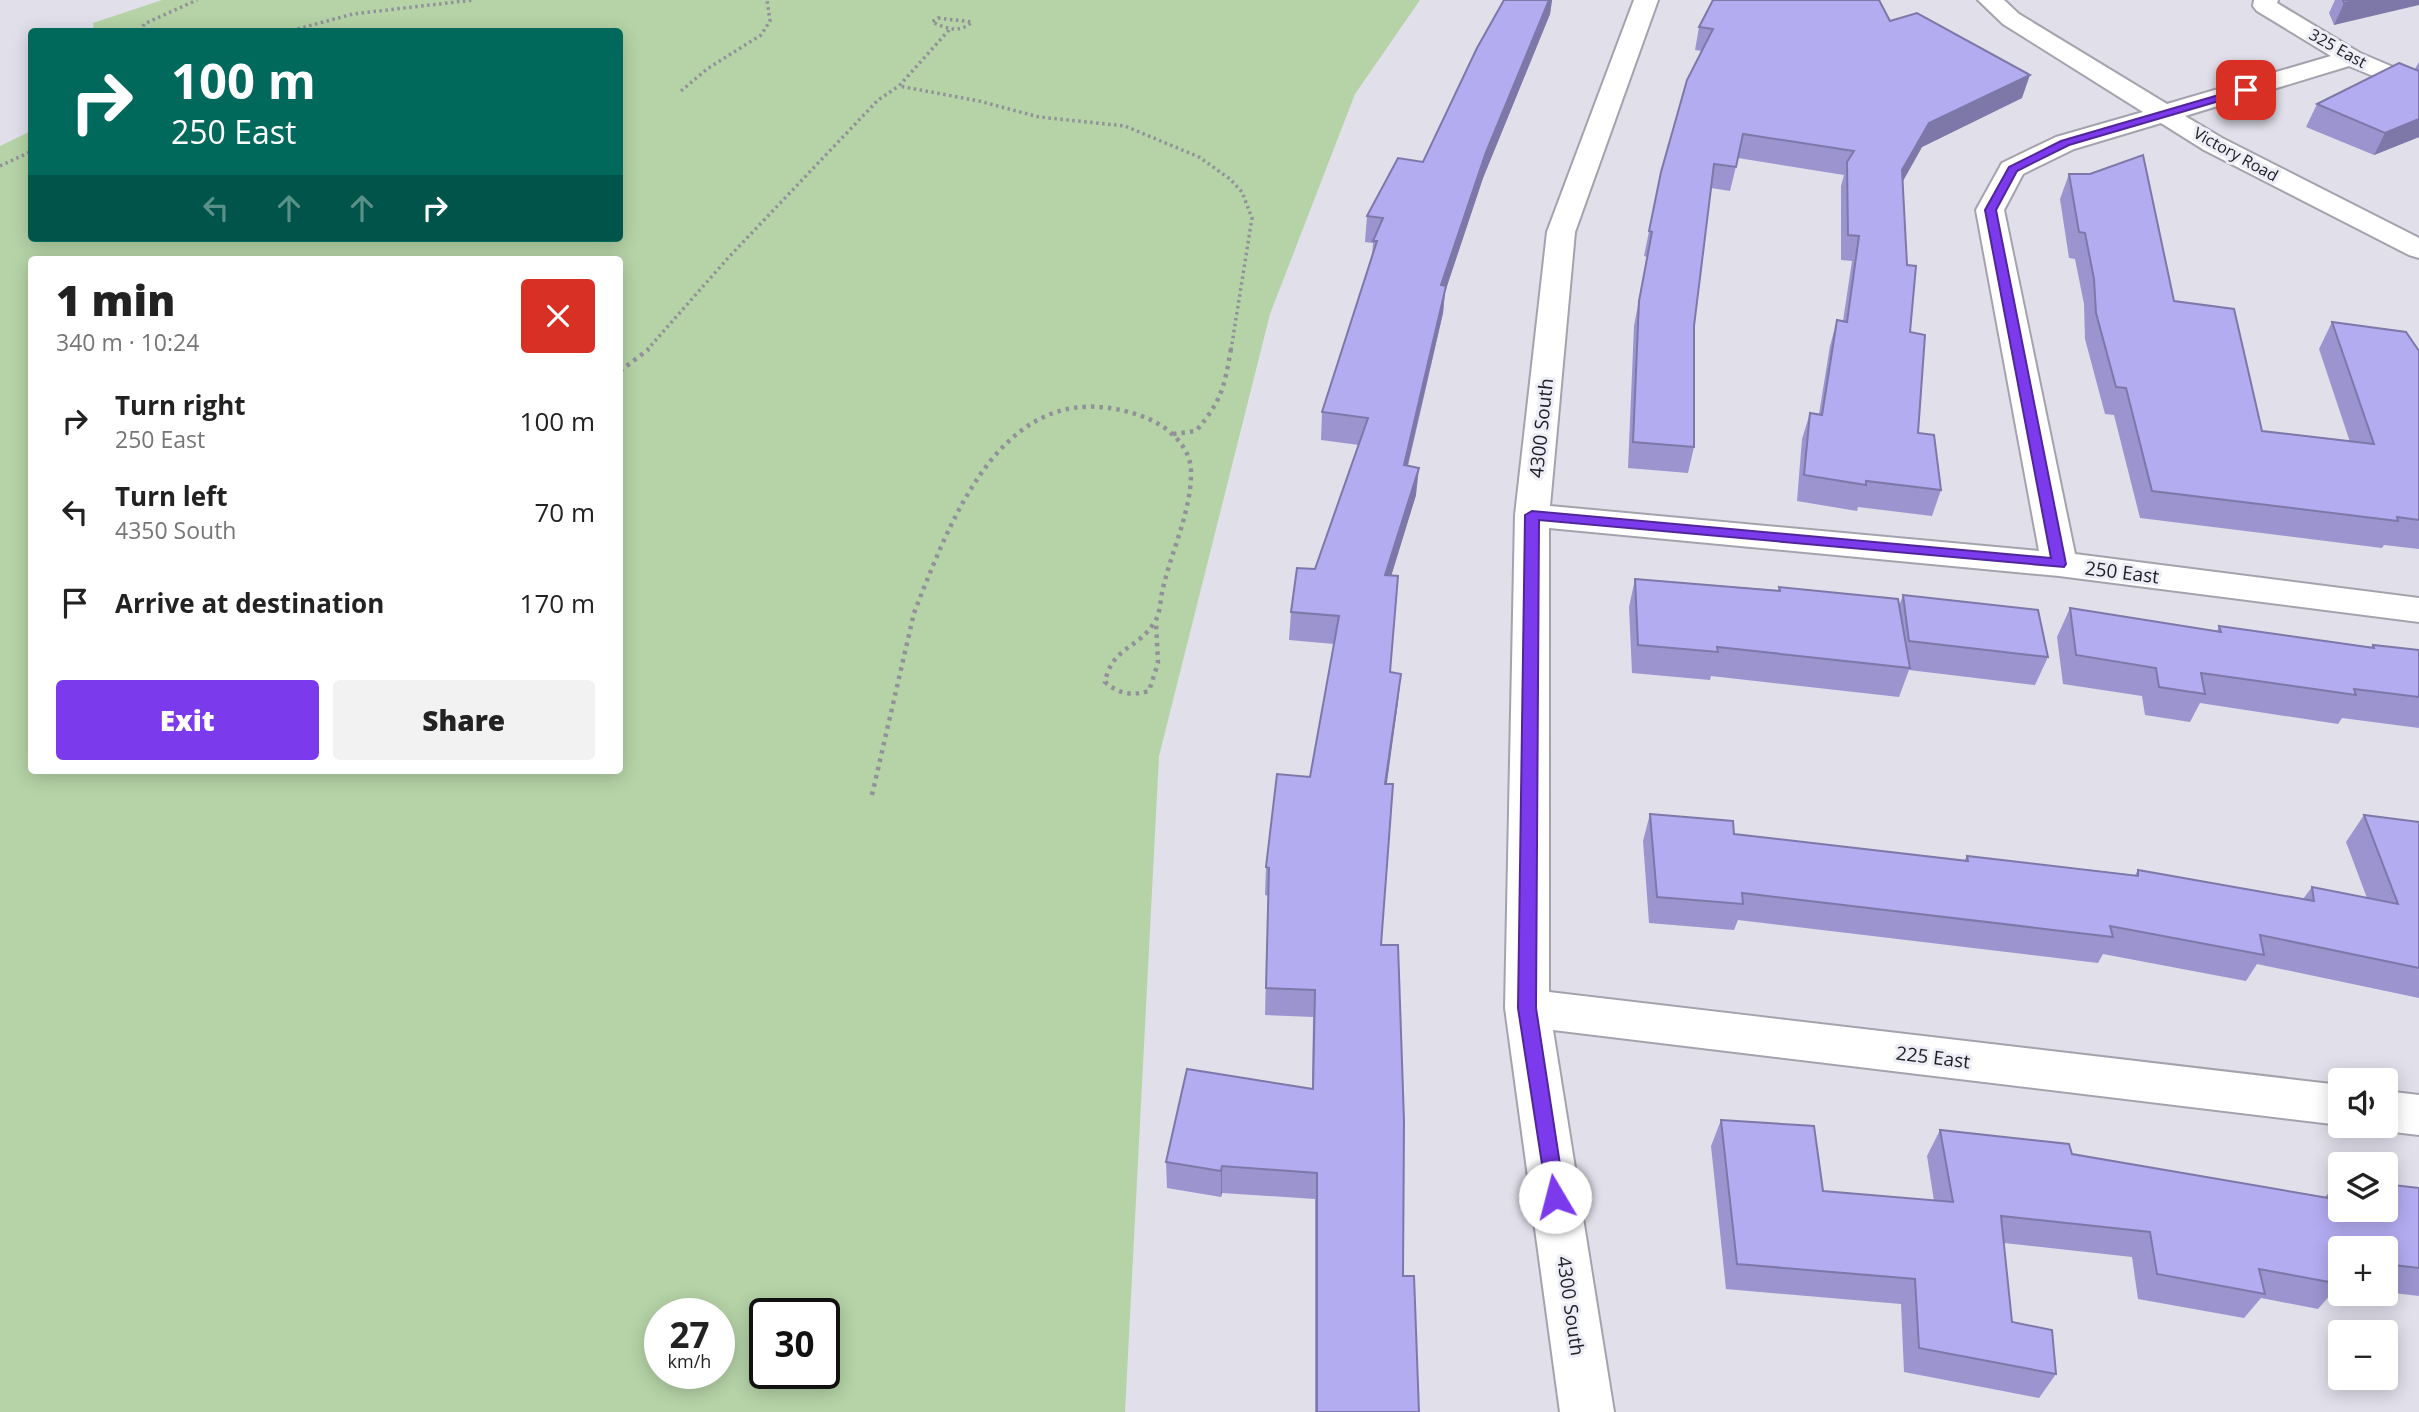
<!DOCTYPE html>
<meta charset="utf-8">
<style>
body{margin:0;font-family:"Open Sans",sans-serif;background:#f2f2f2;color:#222;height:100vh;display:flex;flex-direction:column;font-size:26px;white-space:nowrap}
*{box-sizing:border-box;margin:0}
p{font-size:23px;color:#767676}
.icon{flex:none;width:38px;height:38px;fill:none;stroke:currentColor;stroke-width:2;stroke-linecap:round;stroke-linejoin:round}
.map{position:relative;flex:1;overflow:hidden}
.panel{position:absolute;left:28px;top:256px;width:595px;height:518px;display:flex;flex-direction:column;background:#fff;border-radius:7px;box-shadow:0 4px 18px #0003}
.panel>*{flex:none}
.top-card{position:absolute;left:28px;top:28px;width:595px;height:214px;border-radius:7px;box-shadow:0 4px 18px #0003;background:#00695c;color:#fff;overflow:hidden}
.tools{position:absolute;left:2328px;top:1068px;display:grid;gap:14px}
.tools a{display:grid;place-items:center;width:70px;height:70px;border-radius:7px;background:#fff;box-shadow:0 4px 18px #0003;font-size:35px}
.speed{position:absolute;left:644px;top:1298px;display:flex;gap:14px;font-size:35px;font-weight:700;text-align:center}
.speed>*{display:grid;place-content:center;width:91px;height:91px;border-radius:50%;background:#fff;box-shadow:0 4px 18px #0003;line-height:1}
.speed small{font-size:18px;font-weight:400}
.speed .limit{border:4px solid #111;border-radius:10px;background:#fff;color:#111}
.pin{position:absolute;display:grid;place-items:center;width:60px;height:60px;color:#fff;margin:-30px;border-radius:14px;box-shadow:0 4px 10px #0006}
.me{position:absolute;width:77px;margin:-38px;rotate:352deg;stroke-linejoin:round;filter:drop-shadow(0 0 5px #0008)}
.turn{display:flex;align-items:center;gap:24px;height:147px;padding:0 28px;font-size:32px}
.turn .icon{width:91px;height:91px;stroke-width:2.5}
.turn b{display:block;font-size:49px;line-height:60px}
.lanes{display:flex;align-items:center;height:66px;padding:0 28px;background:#0003;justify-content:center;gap:35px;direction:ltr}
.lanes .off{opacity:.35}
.round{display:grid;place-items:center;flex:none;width:74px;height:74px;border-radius:7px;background:#f2f2f2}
.summary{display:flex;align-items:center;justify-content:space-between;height:119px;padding:0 28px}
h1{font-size:42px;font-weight:800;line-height:52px}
.button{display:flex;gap:14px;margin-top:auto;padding:14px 28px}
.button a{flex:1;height:80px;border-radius:7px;background:#7c3aed;color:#fff;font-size:28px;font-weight:800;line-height:80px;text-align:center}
.button a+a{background:#f2f2f2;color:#222}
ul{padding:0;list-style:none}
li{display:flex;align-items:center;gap:21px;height:91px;padding:0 28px}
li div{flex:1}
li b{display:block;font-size:26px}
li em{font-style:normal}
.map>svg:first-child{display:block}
.green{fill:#b5d3a7;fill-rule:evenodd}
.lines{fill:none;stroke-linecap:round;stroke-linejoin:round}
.minor-casing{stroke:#a4a3ad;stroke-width:4}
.path-far1{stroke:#929199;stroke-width:3.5;stroke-dasharray:2.5 3.5;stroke-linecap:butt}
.path{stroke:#929199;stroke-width:4.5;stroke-dasharray:3.5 5;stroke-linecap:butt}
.minor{fill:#fff;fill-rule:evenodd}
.wall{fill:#9b94cf}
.shaded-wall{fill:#7e78a9}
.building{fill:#b4acf1;stroke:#7e78a9;stroke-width:2}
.route{fill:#7c3aed;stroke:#51269a;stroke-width:2}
.labels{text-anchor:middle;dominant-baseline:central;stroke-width:6;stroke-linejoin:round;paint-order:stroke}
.far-street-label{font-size:16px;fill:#1e1d21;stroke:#ededf7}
.street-label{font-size:19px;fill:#1e1d21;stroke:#ededf7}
</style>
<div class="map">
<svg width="2419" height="1412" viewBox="0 0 2419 1412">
<rect width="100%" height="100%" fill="#e0dfea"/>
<path class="green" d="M 162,0 L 1420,0 L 1355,94 L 1270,314 L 1159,756 L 1125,1412 L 0,1412 L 0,146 L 31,131 L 32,238 L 620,238 L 620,32 L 94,31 L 93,23 ZM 32,259 L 620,259 L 620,770 L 32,770 ZM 660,1314 L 719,1314 L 719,1374 L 660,1374 ZM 824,1314 L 824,1374 L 765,1374 L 765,1314 Z"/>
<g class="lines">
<g class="minor-casing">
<path id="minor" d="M 1634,0 L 1658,0 L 1575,232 L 1550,506 L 2039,551 L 1976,210 L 2002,163 L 2056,137 L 2143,112 L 2003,24 L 1978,0 L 2004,0 L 2019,14 L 2167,104 L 2331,56 L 2257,11 L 2253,6 L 2254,0 L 2278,0 L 2277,3 L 2360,53 L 2419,78 L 2419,95 L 2349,66 L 2185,116 L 2222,138 L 2419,238 L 2419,258 L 2409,255 L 2204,150 L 2161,123 L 2074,149 L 2023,174 L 2004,210 L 2075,554 L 2419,598 L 2419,622 L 2059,576 L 1549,528 L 1549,992 L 2340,1085 L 2340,1125 L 1553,1030 L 1614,1412 L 1560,1412 L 1505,1008 L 1515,515 L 1547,232 Z
M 2385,1091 L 2419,1095 L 2419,1135 L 2385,1131 L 2368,1125 L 2385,1125 Z"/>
</g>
<path class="path-far1" d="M 938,18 L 972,22 C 959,34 946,28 932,22 Z
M 949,30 L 899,86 L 979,101 L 1039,117 L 1125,126 L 1199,157 L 1230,179 L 1242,192 L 1252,218 L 1231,350
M 141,32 L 144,24 L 197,0
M 286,32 L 353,14 L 473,0
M 681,91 L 707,69 L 761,35 L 770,21 L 767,0
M 0,166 L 32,151
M 647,350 L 728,258 L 878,100 L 899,86"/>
<path class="path" d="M 620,371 L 649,349
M 1173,434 L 1196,431 C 1222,400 1224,388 1231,349
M 872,795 L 914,613 C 953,514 1007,366 1144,417 C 1166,425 1190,445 1191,470 C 1192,510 1172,549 1163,588 C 1160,599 1161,613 1154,623 C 1138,649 1112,647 1105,682 C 1119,694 1131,696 1149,691 L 1158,663 L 1156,622"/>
<use href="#minor" class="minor"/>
</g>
<path class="wall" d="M 1504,0 L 1552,0 L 1550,14 L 1483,178 L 1445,292 L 1443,313 L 1408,466 L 1416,495 L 1391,575 L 1390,672 L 1398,702 L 1386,784 L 1381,945 L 1403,1276 L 1419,1412 L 1315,1412 L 1315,1199 L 1222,1193 L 1221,1197 L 1167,1188 L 1166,1162 L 1312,1088 L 1313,1017 L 1265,1015 L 1268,896 L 1265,895 L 1266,867 L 1310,777 L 1334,644 L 1289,640 L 1291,612 L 1315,569 L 1359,445 L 1321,440 L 1322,412 L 1372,257 L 1373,243 L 1365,242 L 1367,216 L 1423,162 Z
M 2335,0 L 2419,0 L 2334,25 L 2329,13 Z
M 1890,21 L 2022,98 L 1922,147 L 1903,181 L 1910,332 L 1918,433 L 1941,490 L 1932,516 L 1858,507 L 1857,511 L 1797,501 L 1802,439 L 1810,413 L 1819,414 L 1830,346 L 1837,320 L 1843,321 L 1852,261 L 1841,260 L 1841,186 L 1844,175 L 1738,158 L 1730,191 L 1711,188 L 1694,326 L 1694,447 L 1688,473 L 1628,468 L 1634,326 L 1647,257 L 1644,256 L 1661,172 L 1702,51 L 1695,50 L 1699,27 Z
M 2419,62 L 2419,137 L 2374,155 L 2306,127 L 2317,104 L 2415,69 Z
M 2069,174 L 2174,301 L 2262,431 L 2350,442 L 2319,349 L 2332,322 L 2419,351 L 2419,549 L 2384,545 L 2382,548 L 2140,518 L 2114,415 L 2105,414 L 2085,339 L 2084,304 L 2075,259 L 2069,258 L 2060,199 Z
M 1635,579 L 1778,590 L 1779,587 L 1899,606 L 1903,595 L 2048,657 L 2035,685 L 1909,670 L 1899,697 L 1711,676 L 1710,680 L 1632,673 L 1629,607 Z
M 2070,608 L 2217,631 L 2219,626 L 2371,647 L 2373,645 L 2419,650 L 2419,728 L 2342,718 L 2338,724 L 2200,703 L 2190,722 L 2145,715 L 2142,696 L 2063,684 L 2057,637 Z
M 1650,814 L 1734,834 L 1964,861 L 1967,856 L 2135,875 L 2138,870 L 2303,899 L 2312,887 L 2367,898 L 2346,842 L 2364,815 L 2419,822 L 2419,998 L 2257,964 L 2246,981 L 2103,954 L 2098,963 L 1738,920 L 1734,930 L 1649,923 L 1643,841 Z
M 1721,1120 L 1823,1191 L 1934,1201 L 1927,1156 L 1940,1130 L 2072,1154 L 2325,1197 L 2340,1180 L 2340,1209 L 2419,1188 L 2419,1296 L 2385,1292 L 2385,1248 L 2340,1248 L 2340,1286 L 2338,1286 L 2318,1309 L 2261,1298 L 2244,1318 L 2138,1299 L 2132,1257 L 2004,1243 L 2012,1322 L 2056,1374 L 2039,1398 L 1904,1372 L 1901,1304 L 1726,1289 L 1711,1146 Z"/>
<path class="shaded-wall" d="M 1549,0 L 1552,0 L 1550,14 L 1483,178 L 1445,292 L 1443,313 L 1401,493 L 1404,465 L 1441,285 L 1486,152 Z
M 2357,0 L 2419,0 L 2419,5 L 2334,25 L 2344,3 Z
M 2030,75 L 2022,98 L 1922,147 L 1895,195 L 1902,170 L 1929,123 Z
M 2419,119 L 2419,137 L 2374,155 L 2385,133 Z
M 1419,468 L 1416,495 L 1383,603 L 1385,575 Z
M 1401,674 L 1398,702 L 1383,812 L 1385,784 Z
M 1222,1166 L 1222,1193 L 1221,1197 L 1221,1171 Z"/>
<path class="building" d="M 1504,0 L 1549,0 L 1486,152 L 1441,285 L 1446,286 L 1404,465 L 1419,468 L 1385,575 L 1398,576 L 1390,672 L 1401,674 L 1385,784 L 1393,784 L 1381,945 L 1398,945 L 1404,1121 L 1403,1276 L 1414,1276 L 1419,1412 L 1317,1412 L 1317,1173 L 1222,1166 L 1221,1171 L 1166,1162 L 1187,1069 L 1313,1089 L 1315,990 L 1266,988 L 1269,868 L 1266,867 L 1277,774 L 1310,777 L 1339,616 L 1291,612 L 1297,568 L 1315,569 L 1368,418 L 1322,412 L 1377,241 L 1373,241 L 1383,218 L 1367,216 L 1398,158 L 1423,162 L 1477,48 Z
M 1713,0 L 1879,0 L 1890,21 L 1917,13 L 2030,75 L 1929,123 L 1902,170 L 1907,265 L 1916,266 L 1910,332 L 1925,335 L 1918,433 L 1934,435 L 1941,490 L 1866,481 L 1866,485 L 1804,475 L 1810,413 L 1822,415 L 1837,320 L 1847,322 L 1859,236 L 1848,235 L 1847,162 L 1854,151 L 1743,134 L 1736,167 L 1714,164 L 1694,326 L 1694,447 L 1633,442 L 1639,301 L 1652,232 L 1649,231 L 1661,172 L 1687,80 L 1713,29 L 1699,27 Z
M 2343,0 L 2357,0 L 2344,3 Z
M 2399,63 L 2419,71 L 2419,119 L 2385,133 L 2317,104 Z
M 2143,155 L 2174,301 L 2234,309 L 2262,431 L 2374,444 L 2332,322 L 2406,332 L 2419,351 L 2419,520 L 2397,517 L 2398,521 L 2152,491 L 2126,388 L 2116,387 L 2096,313 L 2094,279 L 2085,233 L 2079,232 L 2069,174 L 2090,174 Z
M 1635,579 L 1780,591 L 1779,587 L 1898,599 L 1910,668 L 1717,647 L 1718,652 L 1638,645 Z
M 1903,595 L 2038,610 L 2048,657 L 1909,641 Z
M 2070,608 L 2221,632 L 2219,626 L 2374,648 L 2373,645 L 2419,650 L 2419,697 L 2354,689 L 2356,695 L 2201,673 L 2205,694 L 2159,687 L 2156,668 L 2076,655 Z
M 1650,814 L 1733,821 L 1734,834 L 1968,861 L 1967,856 L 2138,876 L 2138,870 L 2314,901 L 2312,887 L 2398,904 L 2364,815 L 2419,822 L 2419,968 L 2260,935 L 2264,955 L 2110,926 L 2113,937 L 1742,893 L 1743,904 L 1657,897 Z
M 1721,1120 L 1814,1126 L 1823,1191 L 1953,1202 L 1940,1130 L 2069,1144 L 2072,1154 L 2340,1200 L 2340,1209 L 2385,1209 L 2385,1184 L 2419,1188 L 2419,1268 L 2385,1264 L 2385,1248 L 2340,1248 L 2340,1259 L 2335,1258 L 2340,1284 L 2259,1269 L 2265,1294 L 2157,1274 L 2150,1232 L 2001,1216 L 2012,1322 L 2052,1330 L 2056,1374 L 1919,1348 L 1915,1279 L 1737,1264 Z"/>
<path class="route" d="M 2246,87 L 2250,88 L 2250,92 L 2069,145 L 2017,171 L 1996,210 L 2066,564 L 2064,567 L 1539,520 L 1536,1008 L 1565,1197 L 1562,1203 L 1555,1206 L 1548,1203 L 1518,1008 L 1525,515 L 1532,511 L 2051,558 L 1985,210 L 2009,167 L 2061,141 Z"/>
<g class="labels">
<g class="far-street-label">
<text transform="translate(2338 48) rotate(29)">325 East</text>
<text transform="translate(2236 154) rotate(29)">Victory Road</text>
</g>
<g class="street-label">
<text transform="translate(1541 428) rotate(-84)">4300 South</text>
<text transform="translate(2122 572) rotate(7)">250 East</text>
<text transform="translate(1933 1057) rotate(7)">225 East</text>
<text transform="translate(1571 1306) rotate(82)">4300 South</text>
</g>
</g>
</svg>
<div class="tools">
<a><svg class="icon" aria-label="sound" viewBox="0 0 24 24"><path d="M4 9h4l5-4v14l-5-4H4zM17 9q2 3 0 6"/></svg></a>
<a><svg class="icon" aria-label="layers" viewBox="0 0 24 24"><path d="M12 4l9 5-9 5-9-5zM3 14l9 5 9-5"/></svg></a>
<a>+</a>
<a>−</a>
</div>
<div class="speed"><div>27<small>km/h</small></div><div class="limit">30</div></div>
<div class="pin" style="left:2246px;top:90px;background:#d93025"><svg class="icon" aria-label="arrive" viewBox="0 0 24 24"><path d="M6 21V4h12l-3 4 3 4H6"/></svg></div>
<svg class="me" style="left:1555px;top:1197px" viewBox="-20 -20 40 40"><circle r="19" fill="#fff"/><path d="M0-13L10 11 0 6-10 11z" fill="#7c3aed"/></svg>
<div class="top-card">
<div class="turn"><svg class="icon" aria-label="right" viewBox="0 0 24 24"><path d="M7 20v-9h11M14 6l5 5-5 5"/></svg><div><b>100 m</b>250 East</div></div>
<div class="lanes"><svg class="icon off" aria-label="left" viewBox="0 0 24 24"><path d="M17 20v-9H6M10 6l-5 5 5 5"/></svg><svg class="icon off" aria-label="ahead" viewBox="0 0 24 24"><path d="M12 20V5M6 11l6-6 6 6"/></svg><svg class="icon off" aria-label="ahead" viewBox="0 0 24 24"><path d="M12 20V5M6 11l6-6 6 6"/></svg><svg class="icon" aria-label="right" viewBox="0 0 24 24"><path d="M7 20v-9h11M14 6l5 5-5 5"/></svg></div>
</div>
<section class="panel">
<div class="summary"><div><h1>1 min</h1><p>340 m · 10:24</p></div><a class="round" style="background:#d93025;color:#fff"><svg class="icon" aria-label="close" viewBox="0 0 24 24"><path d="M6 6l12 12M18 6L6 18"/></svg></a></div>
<ul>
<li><svg class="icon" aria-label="right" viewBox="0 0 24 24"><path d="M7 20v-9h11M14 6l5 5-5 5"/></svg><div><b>Turn right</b><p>250 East</p></div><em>100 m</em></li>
<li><svg class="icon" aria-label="left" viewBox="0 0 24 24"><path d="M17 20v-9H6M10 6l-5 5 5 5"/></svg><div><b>Turn left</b><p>4350 South</p></div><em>70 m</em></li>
<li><svg class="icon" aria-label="arrive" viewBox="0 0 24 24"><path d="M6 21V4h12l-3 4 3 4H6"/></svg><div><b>Arrive at destination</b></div><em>170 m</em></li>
</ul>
<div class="button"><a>Exit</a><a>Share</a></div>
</section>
</div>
